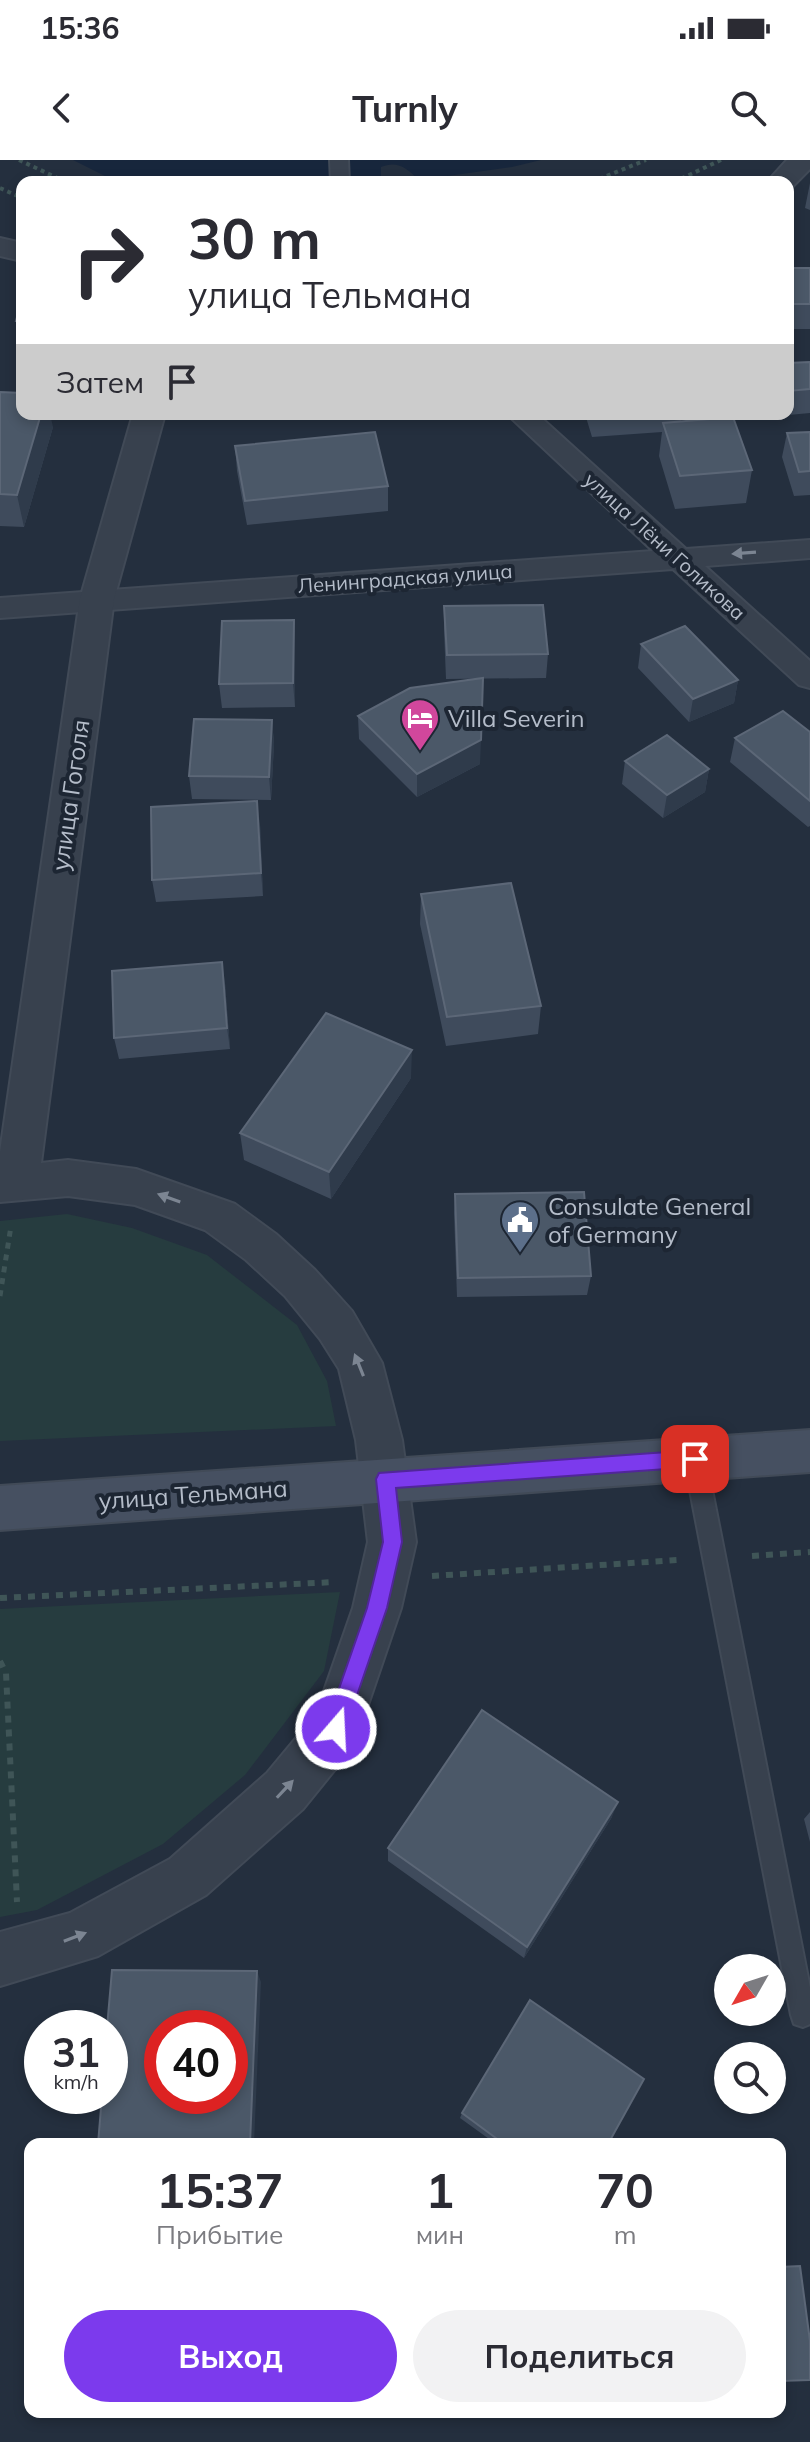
<!DOCTYPE html>
<html lang="ru">
<meta charset="utf-8">
<style>
body{margin:0;font-family:Mulish,sans-serif;background:#f2f2f3;color:#2b2b33;height:100vh;display:flex;flex-direction:column;font-size:30px;white-space:nowrap}
*{box-sizing:border-box;margin:0}
p{font-size:26px;color:#7c7c81}
.icon{flex:none;width:44px;height:44px;fill:none;stroke:currentColor;stroke-width:2;stroke-linecap:round;stroke-linejoin:round}
.map{position:relative;flex:1;overflow:hidden}
.drawer{position:absolute;left:24px;top:1978px;width:762px;height:280px;display:flex;flex-direction:column;background:#fff;border-radius:16px;box-shadow:0 4px 12px #0003}
.drawer>*{flex:none}
.guide{position:absolute;left:16px;top:16px;width:778px;height:244px;border-radius:16px;box-shadow:0 4px 12px #0003;background:#fff;color:#2b2b33;overflow:hidden}
.needle{width:52px;rotate:231deg}
.fabs{position:absolute;left:714px;top:1794px;display:grid;gap:16px}
.fabs a{display:grid;place-items:center;width:72px;height:72px;border-radius:50%;background:#fff;box-shadow:0 4px 12px #0003;font-size:40px}
.speed{position:absolute;left:24px;top:1850px;display:flex;gap:16px;font-size:40px;font-weight:700;text-align:center}
.speed>*{display:grid;place-content:center;width:104px;height:104px;border-radius:50%;background:#fff;box-shadow:0 4px 12px #0003;line-height:1}
.speed small{font-size:20px;font-weight:400}
.speed .limit{border:12px solid #d22;background:#fff;color:#111}
.pin{position:absolute;display:grid;place-items:center;width:68px;height:68px;color:#fff;margin:-34px;border-radius:16px;box-shadow:0 4px 12px #0006}
.me{position:absolute;width:88px;margin:-44px;rotate:19deg;stroke-linejoin:round;filter:drop-shadow(0 0 6px #0008)}
.turn{display:flex;align-items:center;gap:28px;height:168px;padding:0 40px;font-size:36px}
.turn .icon{width:104px;height:104px;stroke-width:2.5}
.turn b{display:block;font-size:56px;line-height:68px}
.then{display:flex;align-items:center;height:76px;padding:0 40px;background:#0003;gap:16px;font-size:30px}
.eta{display:flex;justify-content:space-evenly;align-items:center;height:136px;text-align:center}
.eta b{font-size:48px;font-weight:700;line-height:56px}
.primary-button{display:flex;gap:16px;margin-top:auto;padding:16px 40px}
.primary-button a{flex:1;height:92px;border-radius:48px;background:#7c3aed;color:#fff;font-size:32px;font-weight:700;line-height:92px;text-align:center}
.primary-button a+a{background:#f2f2f3;color:#2b2b33}
.status{display:flex;justify-content:space-between;align-items:center;height:56px;padding:0 40px;background:#fff;direction:ltr}
.status svg{height:22px;fill:currentColor}
header{display:flex;justify-content:space-between;align-items:center;height:104px;padding:0 40px;background:#fff;font-size:36px;font-weight:700}
.map>svg:first-child{display:block}
.green{fill:#263c3f}
.water{fill:#17263c}
.lines{fill:none;stroke-linecap:round;stroke-linejoin:round}
.service-casing{stroke:#414a57;stroke-width:4}
.pedestrian-casing{stroke:#414a57;stroke-width:4}
.minor-casing{stroke:#414a57;stroke-width:4}
.tertiary-casing{stroke:#414a57;stroke-width:4}
.secondary-casing{stroke:#414a57;stroke-width:4}
.path-far2{stroke:#3f5557;stroke-width:4;stroke-dasharray:4 4;stroke-linecap:butt}
.path-far1{stroke:#3f5557;stroke-width:5;stroke-dasharray:6 6;stroke-linecap:butt}
.path{stroke:#3f5557;stroke-width:6;stroke-dasharray:7 7;stroke-linecap:butt}
.service{fill:#38414e;fill-rule:evenodd}
.pedestrian{fill:#38414e;fill-rule:evenodd}
.minor{fill:#38414e;fill-rule:evenodd}
.tertiary{fill:#38414e;fill-rule:evenodd}
.secondary{fill:#465061;fill-rule:evenodd}
.wall{fill:#3f4b5c}
.shaded-wall{fill:#2f3b4b}
.building{fill:#4b5868;stroke:#5c6777;stroke-width:2;fill-rule:evenodd}
.oneway{fill:#7c8592}
.route{fill:#7c3aed;stroke:#51269a;stroke-width:2}
.labels{text-anchor:middle;dominant-baseline:central;stroke-width:8;stroke-linejoin:round;paint-order:stroke}
.far-street-label{font-size:20px;fill:#b4bcc9;stroke:#1d2633}
.poi-label{font-size:24px;fill:#b4bcc9;stroke:#1d2633;text-anchor:start}
.street-label{font-size:24px;fill:#b4bcc9;stroke:#1d2633}
</style>
<div class="status"><b>15:36</b><svg viewBox="0 0 49 12"><path d="M0 12V9h3v3zM5 12V6h3v6zM10 12V3h3v9zM15 12V0h3v12zM26 1h20v11H26zM47 4h2v5h-2z"/></svg></div>
<header><svg class="icon" aria-label="back" viewBox="0 0 24 24"><path d="M15 5l-7 7 7 7"/></svg>Turnly<svg class="icon" aria-label="search" viewBox="0 0 24 24"><circle cx="10" cy="10" r="6"/><path d="M15 15l6 6"/></svg></header>
<div class="map">
<svg width="810" height="2282" viewBox="0 0 810 2282">
<rect width="100%" height="100%" fill="#242f3e"/>
<path class="green" d="M 67,1054 L 132,1068 L 207,1095 L 297,1165 L 327,1221 L 336,1266 L 0,1281 L 0,1061 Z
M 340,1432 L 324,1511 L 245,1615 L 163,1684 L 37,1750 L 0,1757 L 0,1449 Z"/>
<path class="water" d="M 73,0 L 541,0 L 512,7 L 419,20 C 407,8 397,0 381,7 L 381,19 L 117,22 Z"/>
<g class="lines">
<g class="service-casing">
<path id="service" d="M 695,1289 L 702,1292 L 706,1299 L 810,1828 L 810,1864 L 803,1867 L 794,1864 L 791,1855 L 684,1299 L 688,1292 Z"/>
</g>
<g class="pedestrian-casing">
<path id="pedestrian" d="M 330,0 L 348,0 L 349,22 L 331,22 Z"/>
</g>
<g class="minor-casing">
<path id="minor" d="M 507,254 L 537,254 L 686,389 L 810,380 L 810,398 L 705,406 L 810,501 L 810,528 L 799,525 L 673,409 L 0,458 L 0,438 L 653,391 Z"/>
</g>
<g class="tertiary-casing">
<path id="tertiary" d="M 787,0 L 810,0 L 810,9 L 791,28 L 788,29 L 788,22 L 767,22 Z
M 0,78 L 22,83 L 22,101 L 0,96 Z
M 133,254 L 165,254 L 114,439 L 41,1003 L 68,1000 L 136,1009 L 235,1044 L 276,1074 L 315,1110 L 352,1151 L 382,1203 L 402,1280 L 416,1382 L 401,1448 L 354,1586 L 303,1649 L 206,1735 L 98,1796 L 0,1826 L 0,1772 L 70,1753 L 170,1699 L 267,1613 L 316,1554 L 353,1448 L 368,1382 L 356,1280 L 339,1209 L 320,1179 L 285,1136 L 246,1100 L 205,1070 L 135,1045 L 68,1036 L 0,1042 L 0,992 L 80,439 Z"/>
</g>
<g class="secondary-casing">
<path id="secondary" d="M 810,1270 L 810,1312 L 0,1370 L 0,1326 Z"/>
</g>
<path class="path-far2" d="M 19,0 L 66,22
M 592,22 L 646,0
M 674,22 L 721,0
M 0,28 L 22,38"/>
<path class="path-far1" d="M 0,1136 L 11,1066"/>
<path class="path" d="M 752,1396 L 810,1392
M 432,1416 L 678,1400
M 0,1438 L 335,1422
M 0,1501 L 6,1513 L 17,1742"/>
<use href="#service" class="service"/>
<use href="#pedestrian" class="pedestrian"/>
<use href="#minor" class="minor"/>
<use href="#tertiary" class="tertiary"/>
<use href="#secondary" class="secondary"/>
</g>
<path class="wall" d="M 810,23 L 810,50 L 805,48 Z
M 788,108 L 810,108 L 810,169 L 788,169 Z
M 22,138 L 22,185 L 21,185 L 16,161 Z
M 810,202 L 810,253 L 767,257 L 766,254 L 788,254 L 788,203 Z
M 0,232 L 53,267 L 24,367 L 0,366 Z
M 585,254 L 682,254 L 681,262 L 752,310 L 746,343 L 675,349 L 659,296 L 662,272 L 592,277 Z
M 810,272 L 810,335 L 794,336 L 782,297 L 787,273 Z
M 235,286 L 388,326 L 388,351 L 247,365 L 237,311 Z
M 444,446 L 548,494 L 546,518 L 446,519 L 444,470 Z
M 294,460 L 295,484 L 295,547 L 222,548 L 219,524 Z
M 641,484 L 738,520 L 734,543 L 689,562 L 638,508 Z
M 358,556 L 480,604 L 417,637 L 359,579 Z
M 272,560 L 274,584 L 271,640 L 192,639 L 189,616 Z
M 810,572 L 810,666 L 808,667 L 730,602 L 735,578 Z
M 625,601 L 709,609 L 705,632 L 663,658 L 622,624 Z
M 260,664 L 263,736 L 156,742 L 152,720 Z
M 421,734 L 541,846 L 538,874 L 446,886 L 420,764 Z
M 225,823 L 230,889 L 119,899 L 114,878 Z
M 411,918 L 331,1039 L 244,1000 L 240,973 Z
M 455,1034 L 591,1116 L 587,1135 L 457,1137 L 454,1053 Z
M 810,1652 L 810,1682 L 804,1659 Z
M 612,1657 L 524,1798 L 388,1701 L 388,1688 Z
M 462,1953 L 608,1984 L 496,1984 L 460,1958 Z"/>
<path class="shaded-wall" d="M 41,254 L 50,254 L 53,267 L 24,367 L 17,335 Z
M 294,460 L 295,484 L 295,547 L 293,523 Z
M 738,520 L 734,543 L 689,562 L 693,539 Z
M 272,560 L 274,584 L 271,640 L 269,617 Z
M 481,580 L 480,604 L 417,637 L 417,614 Z
M 709,609 L 705,632 L 663,658 L 667,635 Z
M 257,641 L 260,664 L 263,736 L 261,713 Z
M 222,802 L 225,823 L 230,889 L 227,868 Z
M 412,890 L 411,918 L 331,1039 L 329,1012 Z
M 618,1642 L 612,1657 L 524,1798 L 527,1787 Z
M 257,1811 L 261,1822 L 254,1984 L 250,1984 Z"/>
<path class="building" d="M 788,108 L 810,108 L 810,144 L 788,144 Z
M 22,138 L 22,161 L 16,161 Z
M 810,202 L 810,229 L 788,231 L 788,203 Z
M 0,232 L 22,233 L 22,254 L 41,254 L 17,335 L 0,334 Z
M 733,257 L 752,310 L 680,316 L 663,263 Z
M 375,272 L 388,326 L 245,341 L 235,286 Z
M 810,272 L 810,311 L 799,312 L 787,273 Z
M 543,445 L 548,494 L 447,495 L 444,446 Z
M 294,460 L 293,523 L 219,524 L 222,461 Z
M 685,466 L 738,520 L 693,539 L 641,484 Z
M 483,518 L 481,580 L 417,614 L 358,556 L 410,528 Z
M 783,551 L 810,572 L 810,641 L 735,578 Z
M 194,559 L 272,560 L 269,617 L 189,616 Z
M 667,575 L 709,609 L 667,635 L 625,601 Z
M 257,641 L 261,713 L 152,720 L 151,647 Z
M 511,723 L 541,846 L 447,857 L 421,734 Z
M 222,802 L 227,868 L 114,878 L 112,811 Z
M 326,853 L 412,890 L 329,1012 L 240,973 Z
M 584,1032 L 591,1116 L 458,1118 L 455,1034 Z
M 482,1550 L 618,1642 L 527,1787 L 388,1688 Z
M 112,1810 L 257,1811 L 250,1984 L 98,1984 L 102,1936 L 110,1936 L 110,1868 L 107,1868 ZM 162,1868 L 230,1868 L 230,1936 L 162,1936 Z
M 530,1840 L 644,1919 L 608,1984 L 504,1984 L 462,1953 Z
M 800,2106 L 810,2181 L 810,2220 L 780,2221 L 780,2107 Z"/>
<defs><path id="oneway-solid" d="M-6-.8H1V-3.2L6.5 0L1 3.2V.8H-6Z" transform="scale(2)"/></defs>
<g class="oneway">
<use href="#oneway-solid" transform="translate(744 393) rotate(176)"/>
<use href="#oneway-solid" transform="translate(169 1038) rotate(-160)"/>
<use href="#oneway-solid" transform="translate(359 1205) rotate(-112)"/>
<use href="#oneway-solid" transform="translate(285 1629) rotate(-47)"/>
<use href="#oneway-solid" transform="translate(75 1777) rotate(-21)"/>
</g>
<path class="route" d="M 695,1290 L 702,1292 L 704,1299 L 702,1305 L 695,1307 L 396,1328 L 402,1382 L 387,1448 L 343,1576 L 336,1579 L 328,1576 L 325,1569 L 367,1448 L 383,1382 L 376,1319 L 379,1313 Z"/>
<defs>
<g id="hotel-pin" transform="scale(2)"><path d="M0 17L-7.5 6A9.5 9.5 0 1 1 7.5 6Z" fill="#d1479c" stroke="#1d2633"/><path d="M-6-4.5h1.5V1H6V5H4.5V3h-9V5H-6ZM-4 0a1.8 1.8 0 1 1 3.6 0ZM.5 0V-2.5h3Q6-2.5 6 0Z" fill="#fff"/></g>
<g id="civic-pin" transform="scale(2)"><path d="M0 17L-7.5 6A9.5 9.5 0 1 1 7.5 6Z" fill="#5c6f8a" stroke="#1d2633"/><path d="M-.6-6.5H3V-4.5H.6V-3L4-1V1h2V6H-6V1h2V-1L-.6-3ZM-1.2 2.5V6h2.4V2.5Z" fill="#fff"/></g>
</defs>
<g fill-rule="evenodd">
<use href="#hotel-pin" x="420" y="558"/>
<use href="#civic-pin" x="520" y="1060"/>
</g>
<g class="labels">
<g class="far-street-label">
<text transform="translate(665 386) rotate(42)">улица Лёни Голикова</text>
<text transform="translate(405 418) rotate(-4)">Ленинградская улица</text>
</g>
<g class="poi-label">
<text x="448" y="558">Villa Severin</text>
<text x="548" y="1046">Consulate General<tspan x="548" dy="28">of Germany</tspan></text>
</g>
<g class="street-label">
<text transform="translate(70 635) rotate(-82)">улица Гоголя</text>
<text transform="translate(193 1334) rotate(-4)">улица Тельмана</text>
</g>
</g>
</svg>
<div class="fabs">
<a><svg class="needle" viewBox="-14 -14 28 28"><path d="M0-13l5 13h-10z" fill="#e53935"/><path d="M0 13l5-13h-10z" fill="#7c7c81"/></svg></a>
<a><svg class="icon" aria-label="search" viewBox="0 0 24 24"><circle cx="10" cy="10" r="6"/><path d="M15 15l6 6"/></svg></a>
</div>
<div class="speed"><div>31<small>km/h</small></div><div class="limit">40</div></div>
<div class="pin" style="left:695px;top:1299px;background:#d93025"><svg class="icon" aria-label="arrive" viewBox="0 0 24 24"><path d="M6 21V4h12l-3 4 3 4H6"/></svg></div>
<svg class="me" style="left:336px;top:1569px" viewBox="-20 -20 40 40"><circle r="17" fill="#7c3aed" stroke="#fff" stroke-width="3"/><path d="M0-11L8 9 0 5-8 9z" fill="#fff"/></svg>
<div class="guide">
<div class="turn"><svg class="icon" aria-label="right" viewBox="0 0 24 24"><path d="M7 20v-9h11M14 6l5 5-5 5"/></svg><div><b>30 m</b>улица Тельмана</div></div>
<div class="then">Затем<svg class="icon" aria-label="arrive" viewBox="0 0 24 24"><path d="M6 21V4h12l-3 4 3 4H6"/></svg></div>
</div>
<section class="drawer">
<div class="eta">
<div><b>15:37</b><p>Прибытие</p></div>
<div><b>1</b><p>мин</p></div>
<div><b>70</b><p>m</p></div>
</div>
<div class="primary-button"><a>Выход</a><a>Поделиться</a></div>
</section>
</div>
